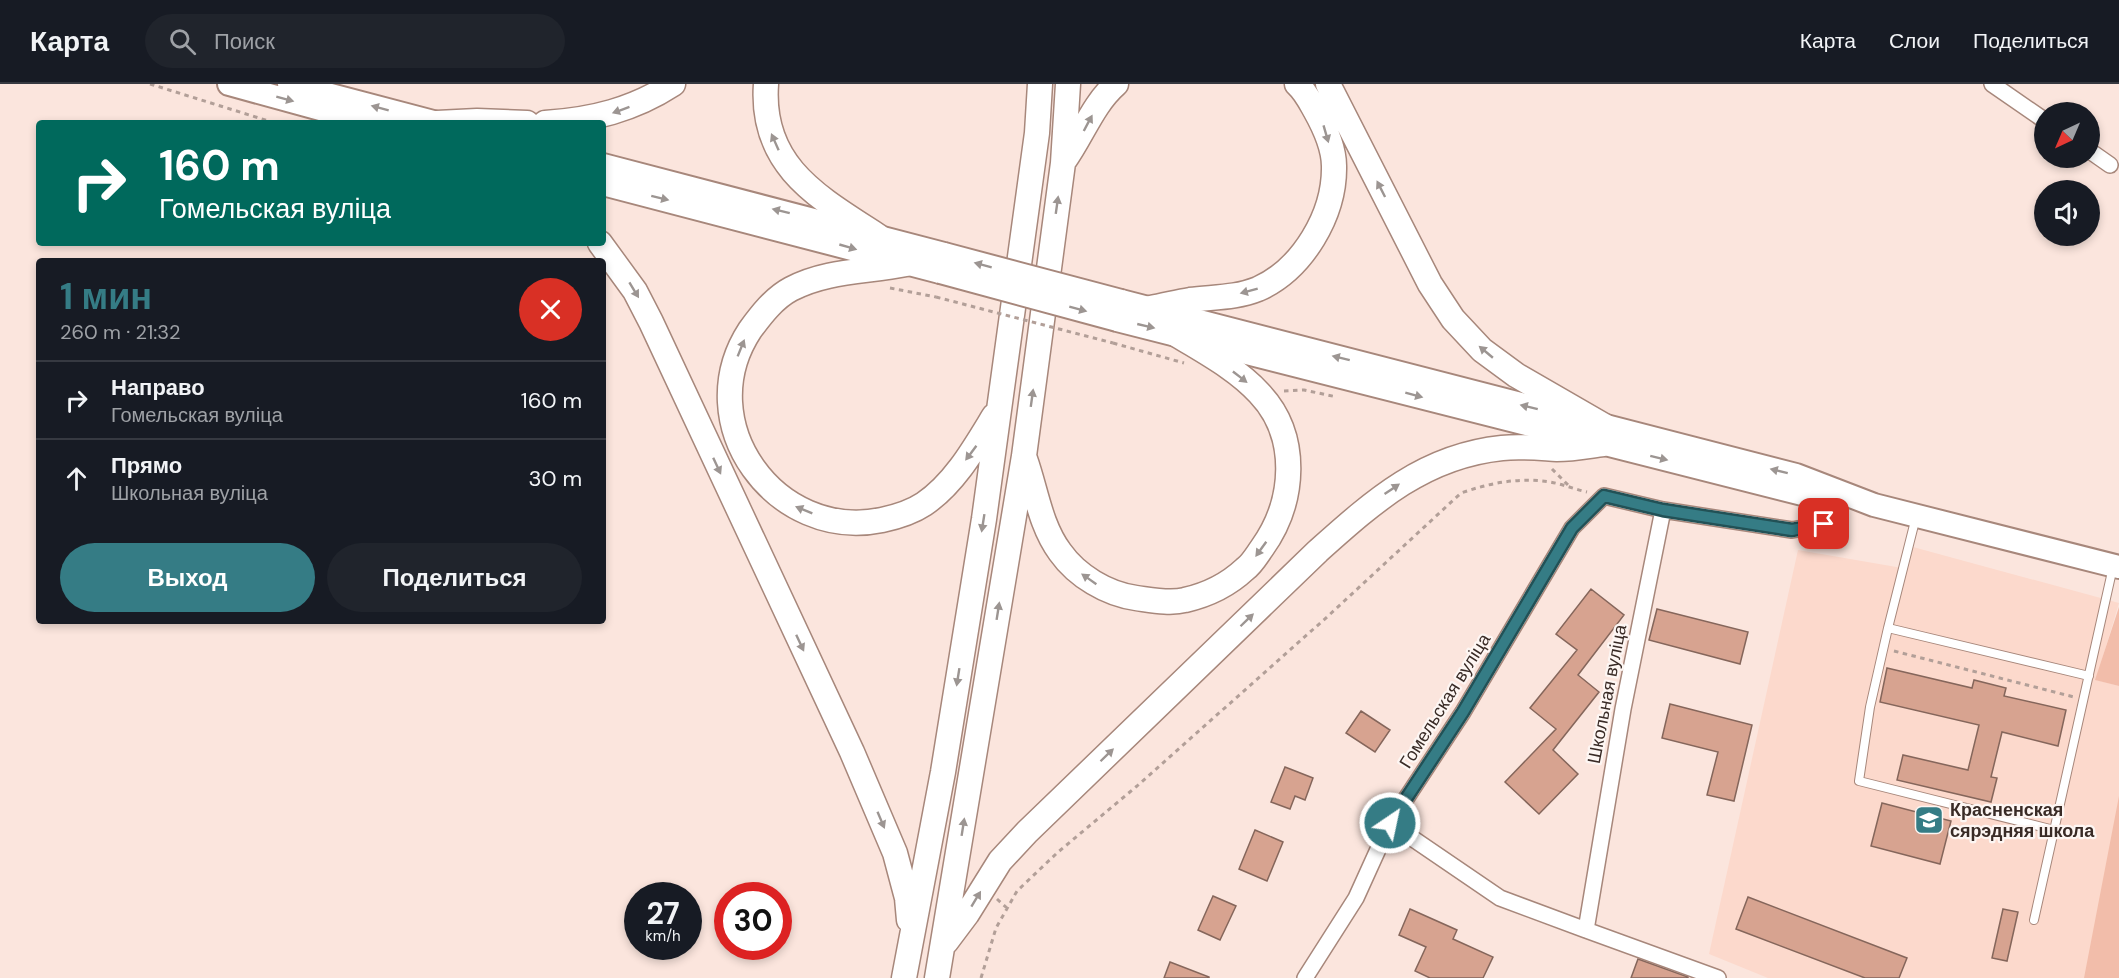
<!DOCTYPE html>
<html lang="ru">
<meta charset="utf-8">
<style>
body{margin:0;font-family:"DM Sans",sans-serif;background:#20242c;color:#f1f3f6;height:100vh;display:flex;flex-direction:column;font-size:22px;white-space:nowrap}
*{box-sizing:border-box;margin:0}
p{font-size:20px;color:#9ea1a6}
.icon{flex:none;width:33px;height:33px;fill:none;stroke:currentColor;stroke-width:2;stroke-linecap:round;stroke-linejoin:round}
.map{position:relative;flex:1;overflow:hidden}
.side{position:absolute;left:36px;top:174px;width:570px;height:366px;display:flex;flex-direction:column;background:#171b24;border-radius:6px;box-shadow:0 3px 9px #0003}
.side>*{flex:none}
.top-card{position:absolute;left:36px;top:36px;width:570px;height:126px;border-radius:6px;box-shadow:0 3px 9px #0003;background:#00695c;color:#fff;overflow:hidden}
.needle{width:39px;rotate:224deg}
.tools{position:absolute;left:2034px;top:18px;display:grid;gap:12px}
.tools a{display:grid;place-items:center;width:66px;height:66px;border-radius:50%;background:#171b24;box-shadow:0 3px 9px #0003;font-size:30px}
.speed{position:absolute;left:624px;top:798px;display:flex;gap:12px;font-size:30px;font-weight:700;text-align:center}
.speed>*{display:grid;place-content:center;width:78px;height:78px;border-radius:50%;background:#171b24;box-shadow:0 3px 9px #0003;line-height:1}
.speed small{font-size:15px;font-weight:400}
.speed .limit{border:9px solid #d22;background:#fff;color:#111}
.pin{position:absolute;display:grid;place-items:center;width:51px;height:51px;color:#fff;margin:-26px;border-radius:12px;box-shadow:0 3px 9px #0006}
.me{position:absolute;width:66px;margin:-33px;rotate:34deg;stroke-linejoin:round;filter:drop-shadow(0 0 4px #0008)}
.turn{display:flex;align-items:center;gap:21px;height:126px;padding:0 24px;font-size:27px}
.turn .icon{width:78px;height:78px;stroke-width:2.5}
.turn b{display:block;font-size:42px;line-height:51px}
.round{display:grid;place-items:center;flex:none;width:63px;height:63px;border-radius:32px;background:#20242c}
.overview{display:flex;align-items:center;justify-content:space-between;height:102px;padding:0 24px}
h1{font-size:36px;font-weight:700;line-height:45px;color:#357c85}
.primary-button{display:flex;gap:12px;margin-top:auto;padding:12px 24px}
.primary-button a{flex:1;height:69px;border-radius:36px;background:#357c85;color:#fff;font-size:24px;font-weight:700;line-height:69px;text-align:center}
.primary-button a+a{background:#20242c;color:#f1f3f6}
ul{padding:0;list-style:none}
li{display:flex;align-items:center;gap:18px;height:78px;padding:0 24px;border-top:2px solid #363941}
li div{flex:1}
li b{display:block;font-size:22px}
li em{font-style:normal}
header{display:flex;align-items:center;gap:36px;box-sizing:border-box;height:84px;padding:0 30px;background:#171b24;border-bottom:2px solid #363941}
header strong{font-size:28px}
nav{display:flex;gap:33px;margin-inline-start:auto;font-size:21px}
.search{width:420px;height:54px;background:#20242c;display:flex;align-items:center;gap:15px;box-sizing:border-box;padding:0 21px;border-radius:33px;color:#9ea1a6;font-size:22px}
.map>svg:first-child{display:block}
.built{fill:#fcd9cc}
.green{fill:#f2bdaa}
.building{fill:#d7a390;stroke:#85665b;stroke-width:1.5}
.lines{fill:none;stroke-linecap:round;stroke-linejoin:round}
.service-casing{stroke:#a7877b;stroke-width:10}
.minor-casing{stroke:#a7877b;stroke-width:18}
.primary-casing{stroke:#a7877b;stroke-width:26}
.trunk-casing{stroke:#a7877b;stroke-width:27}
.path{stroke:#b29f98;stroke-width:3;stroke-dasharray:4.5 4.5;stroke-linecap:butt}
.service{stroke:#fff;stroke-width:8}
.minor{stroke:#fff;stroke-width:15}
.primary{stroke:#fff;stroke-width:22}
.trunk{stroke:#fff;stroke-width:24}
.primary-bridge-casing{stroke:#a7877b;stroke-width:26;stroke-linecap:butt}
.path-bridge{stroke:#b29f98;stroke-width:3;stroke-dasharray:4.5 4.5;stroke-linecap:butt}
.primary-bridge{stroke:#fff;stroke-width:22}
.oneway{fill:#9c9592}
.route-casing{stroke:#225156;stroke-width:15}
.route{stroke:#357c85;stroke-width:10}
.labels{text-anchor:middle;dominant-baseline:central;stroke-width:4.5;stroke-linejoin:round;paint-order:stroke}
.street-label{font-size:18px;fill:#392b26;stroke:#fdf6f3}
.poi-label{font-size:18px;font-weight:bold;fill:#392b26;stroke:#fdf6f3;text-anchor:start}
</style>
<header>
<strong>Карта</strong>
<div class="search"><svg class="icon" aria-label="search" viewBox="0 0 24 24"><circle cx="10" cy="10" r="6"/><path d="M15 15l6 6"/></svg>Поиск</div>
<nav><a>Карта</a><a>Слои</a><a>Поделиться</a></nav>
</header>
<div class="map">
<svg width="2119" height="894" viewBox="0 0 2119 894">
<rect width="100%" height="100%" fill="#fbe5dd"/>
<path class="built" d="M 1913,463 L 2119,519 L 2096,596 L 2119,602 L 2119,894 L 1768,894 L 1709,870 L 1798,466 L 1908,485 Z"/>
<path class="green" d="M 2119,523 L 2119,602 L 2095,596 Z
M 2119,712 L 2119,894 L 2084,894 Z"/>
<path class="building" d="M 1591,505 L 1624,531 L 1578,591 L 1599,608 L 1553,666 L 1578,690 L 1539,730 L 1505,698 L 1556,645 L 1530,624 L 1577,566 L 1556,550 Z
M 1657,525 L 1748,548 L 1740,580 L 1649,556 Z
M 1887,584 L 1972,604 L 1974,596 L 2006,604 L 2004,612 L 2066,626 L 2058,662 L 2002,648 L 1991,693 L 1997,694 L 1991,718 L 1897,696 L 1903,671 L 1968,686 L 1979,641 L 1880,618 Z
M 1670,620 L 1752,641 L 1734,717 L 1707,711 L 1718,668 L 1662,654 Z
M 1361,627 L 1390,646 L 1375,668 L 1346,649 Z
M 1285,683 L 1313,694 L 1305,716 L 1295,712 L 1290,725 L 1271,718 Z
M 1882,719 L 1951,737 L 1940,780 L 1871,762 Z
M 1255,746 L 1283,758 L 1267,797 L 1239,785 Z
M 1213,812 L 1236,822 L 1220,856 L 1198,846 Z
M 1748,813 L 1907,874 L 1899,894 L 1865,894 L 1736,845 Z
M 1410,825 L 1457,846 L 1453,855 L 1493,873 L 1483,894 L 1430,894 L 1415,887 L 1426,863 L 1399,851 Z
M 2003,825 L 2018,828 L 2007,877 L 1992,874 Z
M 1638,875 L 1688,893 L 1688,894 L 1631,894 Z
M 1170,878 L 1209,893 L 1209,894 L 1164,894 Z"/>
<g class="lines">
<g class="service-casing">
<path id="service" d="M 1916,433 L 1888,544 L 2089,592
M 1888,544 L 1870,623 L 1859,697 L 2054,746
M 2034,836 L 2113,483"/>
</g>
<g class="minor-casing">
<path id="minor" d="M 1992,0 L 2044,36
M 2090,67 L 2110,81
M 1586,846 L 1500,814 L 1390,739 L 1463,628 L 1572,444 L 1604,412 L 1663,426
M 1305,894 L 1356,814 L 1390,739
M 1718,894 L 1586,846 L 1623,625 L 1663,426 L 1792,446 L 1824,440 L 1830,417"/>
</g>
<g class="primary-casing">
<path id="primary" d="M 229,0 L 371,39
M 289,0 L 437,39
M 603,81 L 944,170
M 603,100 L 940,188
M 1121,217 L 1796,391 L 1874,421 L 2119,483
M 1117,236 L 1834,418"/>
</g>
<g class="trunk-casing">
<path id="trunk" d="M 766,0 C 760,82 818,113 878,152
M 1328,0 L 1430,200 L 1453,235 L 1482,266 L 1516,291 L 1606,343
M 437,39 L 477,37 L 527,39
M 545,39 C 592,36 633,26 673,0
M 1064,77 C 1082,52 1093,20 1116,0
M 600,159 L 635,207 L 651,238 L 852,668 L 895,769 L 907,814 L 909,836
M 906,180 C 867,188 827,186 791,205 C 774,214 761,231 750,246 C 689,339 776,458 882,436 C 896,433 912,428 924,420 C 955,399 975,363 994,332
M 1150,224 C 1163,222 1177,218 1190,216 C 1213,213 1236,214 1258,205 C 1303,185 1335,130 1334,82 C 1334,64 1324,42 1315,26 C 1310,17 1305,7 1297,0
M 1025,375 C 1036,406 1040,441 1060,468 C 1077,492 1107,510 1136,514 C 1151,516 1170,520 1185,516 C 1207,511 1229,500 1245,485 C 1252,480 1257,471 1262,464 C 1295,418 1300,352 1259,309 C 1236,284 1203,267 1174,249
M 946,858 L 967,830 L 1000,777 L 1027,748 L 1318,467 C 1374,417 1424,372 1502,364 C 1521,362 1539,364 1557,365 C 1573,365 1588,362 1603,360
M 904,894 L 943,688 L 984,435 L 1037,49 L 1040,0
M 937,894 L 1024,372 L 1063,79 L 1068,0"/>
</g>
<path class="path" d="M 150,0 L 275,39
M 890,204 L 936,213
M 1113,259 L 1184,279
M 1284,307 L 1304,306 L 1337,313
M 1552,385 L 1571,404
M 1894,567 L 2074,613
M 997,815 L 1007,824
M 981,894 L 996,844 L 1017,807 L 1057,769 L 1137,702 L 1327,533 L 1461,409 C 1490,399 1519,393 1550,398 C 1562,400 1574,405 1587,408"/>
<use href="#service" class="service"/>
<use href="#minor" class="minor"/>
<use href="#primary" class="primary"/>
<use href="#trunk" class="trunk"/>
<g class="primary-bridge-casing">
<path id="primary-bridge" d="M 944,170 L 1121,217
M 940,188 L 1117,236"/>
</g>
<path class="path-bridge" d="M 936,213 L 1113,259"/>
<use href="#primary-bridge" class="primary-bridge"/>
</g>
<defs><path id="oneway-solid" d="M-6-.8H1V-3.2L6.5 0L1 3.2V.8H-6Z" transform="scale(1.5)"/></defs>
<g class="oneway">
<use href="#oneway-solid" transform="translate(285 15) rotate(15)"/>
<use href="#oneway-solid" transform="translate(380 24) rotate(-165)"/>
<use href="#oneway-solid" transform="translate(621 26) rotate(160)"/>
<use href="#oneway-solid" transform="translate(1088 39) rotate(-62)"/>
<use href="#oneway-solid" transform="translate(1326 50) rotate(74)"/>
<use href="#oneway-solid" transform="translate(775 58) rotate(-114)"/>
<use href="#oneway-solid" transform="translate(1381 105) rotate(-117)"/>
<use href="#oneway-solid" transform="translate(660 114) rotate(14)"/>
<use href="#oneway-solid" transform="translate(1057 121) rotate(-82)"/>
<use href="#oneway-solid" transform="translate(781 127) rotate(-166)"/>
<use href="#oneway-solid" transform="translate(848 163) rotate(16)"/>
<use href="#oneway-solid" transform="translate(983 181) rotate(-165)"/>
<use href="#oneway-solid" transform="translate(634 206) rotate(59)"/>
<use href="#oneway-solid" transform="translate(1249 207) rotate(165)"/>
<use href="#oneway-solid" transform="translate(1078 225) rotate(15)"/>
<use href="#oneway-solid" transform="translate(1146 242) rotate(13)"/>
<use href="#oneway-solid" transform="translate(741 264) rotate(-68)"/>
<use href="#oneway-solid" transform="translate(1486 268) rotate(-140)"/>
<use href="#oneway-solid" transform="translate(1341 274) rotate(-166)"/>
<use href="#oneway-solid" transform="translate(1240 293) rotate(38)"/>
<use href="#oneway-solid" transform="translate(1414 311) rotate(15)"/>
<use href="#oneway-solid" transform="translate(1032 314) rotate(-82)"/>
<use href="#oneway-solid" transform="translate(1529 323) rotate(-166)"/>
<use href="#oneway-solid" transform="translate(971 369) rotate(127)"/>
<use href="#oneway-solid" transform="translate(1659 374) rotate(14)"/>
<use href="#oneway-solid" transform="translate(717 382) rotate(65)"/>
<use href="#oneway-solid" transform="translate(1779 387) rotate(-166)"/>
<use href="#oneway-solid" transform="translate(1392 405) rotate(-34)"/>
<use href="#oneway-solid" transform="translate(804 426) rotate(-158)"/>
<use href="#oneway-solid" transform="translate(983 439) rotate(99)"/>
<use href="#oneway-solid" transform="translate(1261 465) rotate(126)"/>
<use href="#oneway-solid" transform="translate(1089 495) rotate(-145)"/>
<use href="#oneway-solid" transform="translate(998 527) rotate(-81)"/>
<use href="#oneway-solid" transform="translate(1247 536) rotate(-44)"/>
<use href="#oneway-solid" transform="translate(800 559) rotate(65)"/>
<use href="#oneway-solid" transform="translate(958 593) rotate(99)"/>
<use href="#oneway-solid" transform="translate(1107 671) rotate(-44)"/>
<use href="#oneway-solid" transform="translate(881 736) rotate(67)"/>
<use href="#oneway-solid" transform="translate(963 743) rotate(-81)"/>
<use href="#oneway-solid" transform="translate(976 815) rotate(-59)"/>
</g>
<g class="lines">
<g class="route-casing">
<path id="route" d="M 1390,739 L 1463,628 L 1572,444 L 1604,412 L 1663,426 L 1792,446 L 1824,440"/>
</g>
<use href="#route" class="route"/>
</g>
<defs>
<g id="school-square" transform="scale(1.5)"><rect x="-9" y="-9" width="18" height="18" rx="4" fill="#357c85" stroke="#fdf6f3"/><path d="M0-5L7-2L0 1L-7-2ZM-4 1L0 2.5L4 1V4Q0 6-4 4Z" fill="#fff"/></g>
</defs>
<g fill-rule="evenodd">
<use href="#school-square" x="1929" y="736"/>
</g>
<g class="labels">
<g class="street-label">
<text transform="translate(1607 610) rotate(-79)">Школьная вуліца</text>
<text transform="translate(1445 617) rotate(-58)">Гомельская вуліца</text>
</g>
<g class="poi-label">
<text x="1950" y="726">Красненская<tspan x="1950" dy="21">сярэдняя школа</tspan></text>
</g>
</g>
</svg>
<div class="tools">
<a><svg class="needle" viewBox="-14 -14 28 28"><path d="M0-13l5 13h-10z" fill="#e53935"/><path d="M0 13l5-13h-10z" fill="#9ea1a6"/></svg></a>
<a><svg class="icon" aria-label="sound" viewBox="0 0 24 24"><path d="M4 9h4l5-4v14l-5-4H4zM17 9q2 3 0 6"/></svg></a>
</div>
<div class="speed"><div>27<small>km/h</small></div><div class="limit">30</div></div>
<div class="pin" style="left:1824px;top:440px;background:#d93025"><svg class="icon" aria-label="arrive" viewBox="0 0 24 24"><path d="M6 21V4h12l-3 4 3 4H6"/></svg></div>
<svg class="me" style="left:1390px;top:739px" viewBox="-20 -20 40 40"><circle r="17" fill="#357c85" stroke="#fff" stroke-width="3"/><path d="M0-11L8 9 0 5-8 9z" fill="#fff"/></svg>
<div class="top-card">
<div class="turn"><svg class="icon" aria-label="right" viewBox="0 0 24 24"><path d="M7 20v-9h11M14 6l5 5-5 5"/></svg><div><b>160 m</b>Гомельская вуліца</div></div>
</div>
<section class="side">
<div class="overview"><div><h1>1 мин</h1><p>260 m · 21:32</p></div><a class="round" style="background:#d93025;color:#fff"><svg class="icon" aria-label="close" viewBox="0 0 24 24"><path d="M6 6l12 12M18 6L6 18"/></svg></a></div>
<ul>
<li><svg class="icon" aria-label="right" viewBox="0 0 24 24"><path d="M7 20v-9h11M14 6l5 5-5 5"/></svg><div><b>Направо</b><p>Гомельская вуліца</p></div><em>160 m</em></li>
<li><svg class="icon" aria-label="ahead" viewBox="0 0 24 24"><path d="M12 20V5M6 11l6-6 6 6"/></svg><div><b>Прямо</b><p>Школьная вуліца</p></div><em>30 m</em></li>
</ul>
<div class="primary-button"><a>Выход</a><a>Поделиться</a></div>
</section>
</div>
